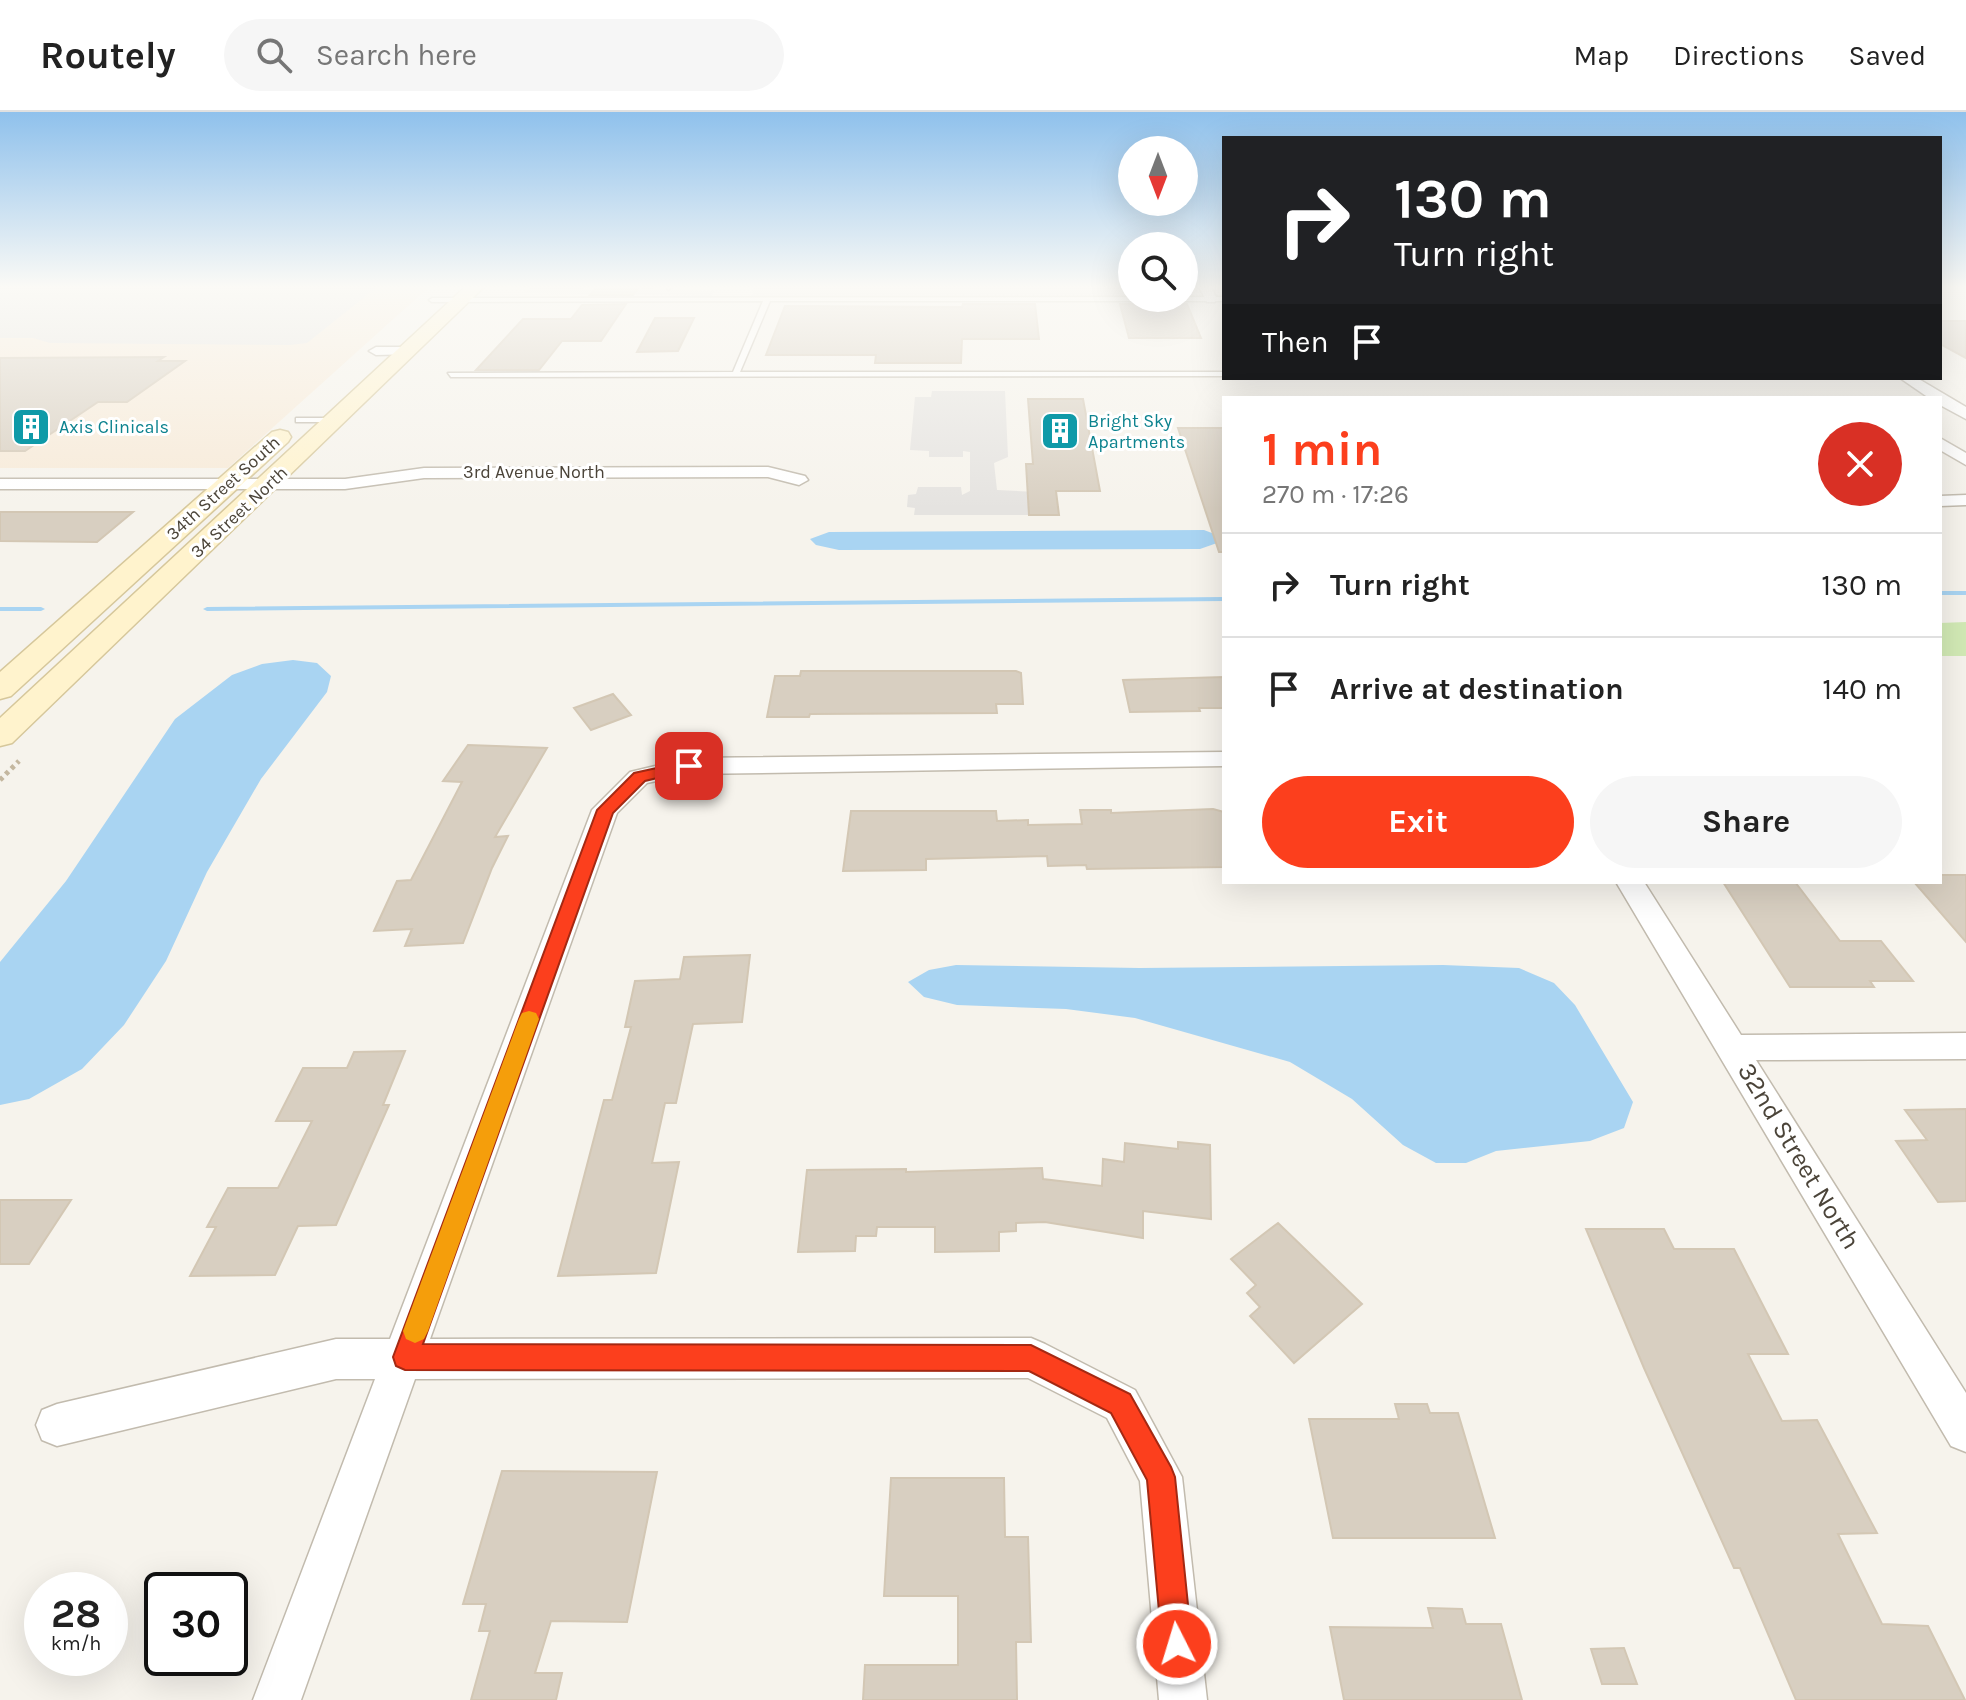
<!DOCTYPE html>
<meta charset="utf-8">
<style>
body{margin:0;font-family:Karla,sans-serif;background:#f6f6f6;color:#222;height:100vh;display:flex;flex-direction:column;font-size:30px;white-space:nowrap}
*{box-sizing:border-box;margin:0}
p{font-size:26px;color:#767676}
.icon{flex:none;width:44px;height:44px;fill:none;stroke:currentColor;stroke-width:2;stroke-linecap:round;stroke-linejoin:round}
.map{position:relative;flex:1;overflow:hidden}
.details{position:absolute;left:1222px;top:284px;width:720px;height:488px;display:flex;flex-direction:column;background:#fff;border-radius:0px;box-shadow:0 8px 32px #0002}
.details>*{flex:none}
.hud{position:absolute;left:1222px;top:24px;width:720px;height:244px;border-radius:0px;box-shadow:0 8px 32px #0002;background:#202124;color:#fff;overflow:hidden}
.needle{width:52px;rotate:180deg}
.fabs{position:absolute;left:1118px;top:24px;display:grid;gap:16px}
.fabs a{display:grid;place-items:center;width:80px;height:80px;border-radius:50%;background:#fff;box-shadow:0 8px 32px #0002;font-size:40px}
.speed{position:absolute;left:24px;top:1460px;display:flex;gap:16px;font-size:40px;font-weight:700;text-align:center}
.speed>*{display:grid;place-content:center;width:104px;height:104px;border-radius:50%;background:#fff;box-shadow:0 8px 32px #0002;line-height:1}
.speed small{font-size:20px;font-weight:400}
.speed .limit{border:4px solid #111;border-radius:12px;background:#fff;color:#111}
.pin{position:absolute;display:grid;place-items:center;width:68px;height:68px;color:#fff;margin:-34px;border-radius:16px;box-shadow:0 4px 12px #0006}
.me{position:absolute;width:88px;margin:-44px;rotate:355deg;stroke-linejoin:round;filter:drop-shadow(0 0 6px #0008)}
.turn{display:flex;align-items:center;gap:28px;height:168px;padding:0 40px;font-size:36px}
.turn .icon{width:104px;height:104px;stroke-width:2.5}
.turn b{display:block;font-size:56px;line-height:68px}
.then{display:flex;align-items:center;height:76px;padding:0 40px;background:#0003;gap:16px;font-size:30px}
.round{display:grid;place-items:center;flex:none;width:84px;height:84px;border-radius:42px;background:#f6f6f6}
.head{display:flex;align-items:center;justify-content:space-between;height:136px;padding:0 40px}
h1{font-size:48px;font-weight:700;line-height:60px;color:#fc3f1d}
.button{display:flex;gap:16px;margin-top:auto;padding:16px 40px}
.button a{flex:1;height:92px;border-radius:48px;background:#fc3f1d;color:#fff;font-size:32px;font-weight:700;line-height:92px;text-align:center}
.button a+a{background:#f6f6f6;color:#222}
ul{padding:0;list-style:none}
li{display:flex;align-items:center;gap:24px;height:104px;padding:0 40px;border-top:2px solid #e0e0e0}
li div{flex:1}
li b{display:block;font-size:30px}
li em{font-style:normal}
header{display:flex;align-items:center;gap:48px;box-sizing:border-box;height:112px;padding:0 40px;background:#fff;border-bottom:2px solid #e0e0e0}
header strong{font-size:38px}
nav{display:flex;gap:44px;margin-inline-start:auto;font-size:28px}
.search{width:560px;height:72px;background:#f6f6f6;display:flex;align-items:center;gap:20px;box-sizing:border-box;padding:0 28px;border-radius:44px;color:#767676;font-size:30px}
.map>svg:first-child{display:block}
.commercial{fill:#f7ead8}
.green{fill:#d2eab5}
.parking{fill:#e5e3e0}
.water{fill:#a9d4f2}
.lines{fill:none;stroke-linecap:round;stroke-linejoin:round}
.stream{fill:#a9d4f2;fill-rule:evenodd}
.building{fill:#d8cfc1;stroke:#d3c7b4;stroke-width:2}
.service-casing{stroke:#c2bbae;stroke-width:3}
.minor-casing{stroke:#c2bbae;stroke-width:3}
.secondary-casing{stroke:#d6c79b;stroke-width:3}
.path{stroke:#c4b79f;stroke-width:5;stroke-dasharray:4 4;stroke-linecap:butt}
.service{fill:#fff;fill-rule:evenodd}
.minor{fill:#fff;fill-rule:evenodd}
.secondary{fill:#fff3cd;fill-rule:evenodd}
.route{fill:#fc3f1d;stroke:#a42913;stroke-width:2}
.slow{fill:#f59e0b}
.labels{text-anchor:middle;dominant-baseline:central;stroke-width:6;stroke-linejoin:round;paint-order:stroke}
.far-culture-label{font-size:18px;fill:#0d838f;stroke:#fff;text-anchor:start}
.far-street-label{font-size:18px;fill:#4b4439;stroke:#fff}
.near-street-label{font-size:26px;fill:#4b4439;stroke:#fff}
</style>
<header>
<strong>Routely</strong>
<div class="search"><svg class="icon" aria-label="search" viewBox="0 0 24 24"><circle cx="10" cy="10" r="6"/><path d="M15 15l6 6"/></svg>Search here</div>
<nav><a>Map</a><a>Directions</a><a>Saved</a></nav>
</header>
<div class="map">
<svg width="1966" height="1588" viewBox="0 0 1966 1588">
<rect width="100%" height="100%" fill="#f6f3ec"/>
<path class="commercial" d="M 0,175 L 429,175 L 228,356 L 0,356 Z"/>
<path class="green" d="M 1966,510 L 1966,544 L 1940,544 L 1940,511 Z"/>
<path class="parking" d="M 0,175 L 377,175 L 307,231 L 290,233 L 50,231 L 33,226 L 0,226 Z
M 530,175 L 583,175 L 582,178 L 639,178 L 641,175 L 654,175 L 653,178 L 714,179 L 712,184 L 524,181 Z
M 755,175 L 1132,175 L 1132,184 L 751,184 Z
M 932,279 L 1005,279 L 1008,345 L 994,351 L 997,378 L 1057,381 L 1057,391 L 1029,391 L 1029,403 L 914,403 L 915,396 L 907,395 L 908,383 L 916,382 L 918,375 L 961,375 L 962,383 L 970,379 L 970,340 L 963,339 L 963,345 L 929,345 L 929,339 L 910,338 L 915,285 L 931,285 Z"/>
<path class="water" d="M 1204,418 L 1217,423 L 1217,431 L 1200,437 L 839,438 L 816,433 L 810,427 L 829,420 Z
M 293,548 L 317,551 L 331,564 L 327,580 L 261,667 L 207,760 L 166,849 L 124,913 L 82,957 L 29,987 L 0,993 L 0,850 L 66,769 L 175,607 L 232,563 L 262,552 Z
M 956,853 L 1140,856 L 1443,853 L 1519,856 L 1554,871 L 1575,893 L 1633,990 L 1624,1016 L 1590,1029 L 1496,1039 L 1466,1051 L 1436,1051 L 1403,1033 L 1352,987 L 1290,950 L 1135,906 L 1066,897 L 957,893 L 924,885 L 908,870 L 929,858 Z"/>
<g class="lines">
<path class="stream" d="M 1940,479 L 1966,479 L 1966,483 L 1940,483 Z
M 1224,485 L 1224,489 L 207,499 L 203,497 L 207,495 Z
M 0,495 L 41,495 L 45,497 L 41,499 L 0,499 Z"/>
</g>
<path class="building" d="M 597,175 L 639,175 L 633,183 L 590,183 Z
M 626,192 L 601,229 L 562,229 L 539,258 L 476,258 L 523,207 L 571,207 L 582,193 Z
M 963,192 L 1035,192 L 1039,227 L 962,227 L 961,251 L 875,251 L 876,243 L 766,243 L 785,194 L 962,195 Z
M 1120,192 L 1187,192 L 1201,226 L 1129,226 Z
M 655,206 L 694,206 L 678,239 L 637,240 Z
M 1940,209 L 1966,209 L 1966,246 L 1940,232 Z
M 164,245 L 158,249 L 185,249 L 127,290 L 98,290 L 25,339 L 0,339 L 0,246 Z
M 1028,287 L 1083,287 L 1100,379 L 1056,379 L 1059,403 L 1029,403 L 1026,352 L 1033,352 Z
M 1178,316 L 1224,316 L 1224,440 L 1219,440 Z
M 0,400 L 133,400 L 97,430 L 0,429 Z
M 801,559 L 1016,559 L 1021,561 L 1023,592 L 996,592 L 997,601 L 810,602 L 809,605 L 767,605 L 775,564 L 800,564 Z
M 1224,565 L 1224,596 L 1199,596 L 1200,599 L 1130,600 L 1123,568 Z
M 613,582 L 631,603 L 591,618 L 574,596 Z
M 468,633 L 547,636 L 495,725 L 508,724 L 492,756 L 463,831 L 405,834 L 412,817 L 374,819 L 397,769 L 411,768 L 462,670 L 443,669 Z
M 1213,697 L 1224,700 L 1224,755 L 1087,757 L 1086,753 L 1048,754 L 1047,744 L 926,747 L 926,758 L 843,759 L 851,699 L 996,699 L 997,709 L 1028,708 L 1028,713 L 1082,712 L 1080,698 L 1111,698 L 1111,701 Z
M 1940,763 L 1966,763 L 1966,830 L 1914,770 L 1940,770 Z
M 1723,770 L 1795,770 L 1840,829 L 1881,829 L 1913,869 L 1870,869 L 1874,875 L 1790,875 Z
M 750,843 L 742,910 L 693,912 L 676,991 L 665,991 L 652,1051 L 679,1050 L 656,1161 L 558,1164 L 604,988 L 612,988 L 631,915 L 625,915 L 635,869 L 680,867 L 684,845 Z
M 405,939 L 383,993 L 389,993 L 336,1113 L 298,1114 L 275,1163 L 190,1164 L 216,1115 L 207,1115 L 228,1076 L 278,1076 L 312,1009 L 276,1009 L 303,956 L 347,956 L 354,940 Z
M 1966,997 L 1966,1089 L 1938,1090 L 1896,1029 L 1927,1028 L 1905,998 Z
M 1178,1030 L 1210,1033 L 1211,1107 L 1143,1099 L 1143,1126 L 1045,1110 L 1016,1111 L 1016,1119 L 999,1120 L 999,1139 L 935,1140 L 935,1115 L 877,1115 L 876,1124 L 856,1124 L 855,1139 L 798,1140 L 807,1058 L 906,1057 L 906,1060 L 1042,1056 L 1043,1067 L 1102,1074 L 1103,1047 L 1124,1050 L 1125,1031 L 1178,1037 Z
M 0,1088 L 71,1088 L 29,1152 L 0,1152 Z
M 1278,1111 L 1362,1192 L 1294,1251 L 1250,1204 L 1260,1195 L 1247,1181 L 1256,1173 L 1231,1147 Z
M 1586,1117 L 1664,1117 L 1674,1137 L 1734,1137 L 1788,1242 L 1748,1242 L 1782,1309 L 1817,1308 L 1877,1421 L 1838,1422 L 1882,1512 L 1928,1514 L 1965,1588 L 1796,1588 L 1740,1456 L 1734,1456 L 1644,1256 Z
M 1395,1292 L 1427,1292 L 1430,1301 L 1458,1301 L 1495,1426 L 1333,1426 L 1309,1307 L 1399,1307 Z
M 502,1359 L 657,1360 L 627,1510 L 551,1509 L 535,1561 L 562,1561 L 556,1588 L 471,1588 L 490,1519 L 479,1519 L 486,1492 L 463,1492 Z
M 891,1366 L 1004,1366 L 1005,1425 L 1028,1425 L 1031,1530 L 1016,1530 L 1017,1588 L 863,1588 L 865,1553 L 958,1553 L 958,1484 L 884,1484 Z
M 1428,1496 L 1462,1497 L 1466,1512 L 1501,1512 L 1522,1588 L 1344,1588 L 1330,1515 L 1433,1516 Z
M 1624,1536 L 1637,1572 L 1602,1572 L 1591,1537 Z"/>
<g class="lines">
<g class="service-casing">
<path id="service" d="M 666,175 L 672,175 L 668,178 Z
M 1224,185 L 1224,189 L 770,189 L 740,260 L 1224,260 L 1224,264 L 451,265 L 448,261 L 733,260 L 763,189 L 432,190 L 429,188 L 432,186 Z
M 296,306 L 336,306 L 340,308 L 336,310 L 296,310 Z"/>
</g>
<g class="minor-casing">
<path id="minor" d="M 1199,175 L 1211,175 L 1217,187 L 1215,190 L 1207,190 Z
M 409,235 L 414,236 L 414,242 L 376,243 L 369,239 L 376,235 Z
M 1900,266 L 1917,266 L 1966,295 L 1966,307 L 1940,293 L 1940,286 L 1929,286 Z
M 1940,326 L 1966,341 L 1966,353 L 1940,338 Z
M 768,355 L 805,364 L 808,368 L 799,373 L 768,365 L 424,366 L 345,377 L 0,377 L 0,367 L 345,367 L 424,356 Z
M 1966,383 L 1966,393 L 1940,394 L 1940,384 Z
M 1224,640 L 1224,654 L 689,662 L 647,671 L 617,701 L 430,1227 L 1031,1226 L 1045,1232 L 1135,1278 L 1182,1365 L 1207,1588 L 1159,1588 L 1140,1369 L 1107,1306 L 1028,1266 L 415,1267 L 301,1588 L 253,1588 L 375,1267 L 336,1267 L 57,1334 L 42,1328 L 36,1313 L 42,1298 L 57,1292 L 336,1227 L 390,1227 L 592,698 L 630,660 L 689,646 Z
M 1616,770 L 1644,770 L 1741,923 L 1966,921 L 1966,947 L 1756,948 L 1966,1281 L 1966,1340 L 1951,1334 Z"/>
</g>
<g class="secondary-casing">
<path id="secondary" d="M 465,175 L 484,175 L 12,631 L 0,634 L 0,606 Z
M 280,318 L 288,320 L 291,325 L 288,330 L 11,584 L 0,587 L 0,560 L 272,320 Z"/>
</g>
<path class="path" d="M 0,668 L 19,649"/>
<use href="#service" class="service"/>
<use href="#minor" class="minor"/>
<use href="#secondary" class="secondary"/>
</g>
<linearGradient id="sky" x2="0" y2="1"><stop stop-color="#8fc1ec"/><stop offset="0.44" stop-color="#fbfaf6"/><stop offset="1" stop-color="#fbfaf6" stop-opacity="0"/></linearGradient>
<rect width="1966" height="397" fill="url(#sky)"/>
<path class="route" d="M 689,649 L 695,651 L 695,657 L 645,669 L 613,701 L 423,1232 L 1031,1233 L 1130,1282 L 1171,1355 L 1175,1365 L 1192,1532 L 1188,1543 L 1177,1547 L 1166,1543 L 1162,1532 L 1147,1368 L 1111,1301 L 1029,1259 L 405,1258 L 396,1254 L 393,1245 L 597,698 L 634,661 Z"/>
<path class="slow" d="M 529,899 L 536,901 L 539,907 L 428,1219 L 424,1227 L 415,1231 L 406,1227 L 403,1219 L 519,907 L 522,901 Z"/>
<defs>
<g id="building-square" transform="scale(2)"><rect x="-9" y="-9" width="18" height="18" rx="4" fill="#0f9aa8" stroke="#fff"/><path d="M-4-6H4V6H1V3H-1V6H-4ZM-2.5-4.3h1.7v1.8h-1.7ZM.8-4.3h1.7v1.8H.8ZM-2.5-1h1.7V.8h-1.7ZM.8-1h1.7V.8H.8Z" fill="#fff"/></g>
</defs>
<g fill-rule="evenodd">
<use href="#building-square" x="31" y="315"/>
<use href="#building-square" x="1060" y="319"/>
</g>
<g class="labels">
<g class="far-culture-label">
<text x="1088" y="309">Bright Sky<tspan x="1088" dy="21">Apartments</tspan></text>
<text x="59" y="315">Axis Clinicals</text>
</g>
<g class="far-street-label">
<text x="534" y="360">3rd Avenue North</text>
<text transform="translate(223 376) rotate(-42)">34th Street South</text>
<text transform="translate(239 400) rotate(-43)">34 Street North</text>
</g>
<g class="near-street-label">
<text transform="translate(1799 1044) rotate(59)">32nd Street North</text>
</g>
</g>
</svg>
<div class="fabs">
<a><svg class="needle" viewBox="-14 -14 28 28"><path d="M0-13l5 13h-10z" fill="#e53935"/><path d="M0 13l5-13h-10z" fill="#767676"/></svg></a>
<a><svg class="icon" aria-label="search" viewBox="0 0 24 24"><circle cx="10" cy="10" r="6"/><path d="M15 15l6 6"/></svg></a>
</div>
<div class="speed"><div>28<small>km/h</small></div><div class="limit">30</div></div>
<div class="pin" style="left:689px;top:654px;background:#d93025"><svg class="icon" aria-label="arrive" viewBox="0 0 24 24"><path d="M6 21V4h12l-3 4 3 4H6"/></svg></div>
<svg class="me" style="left:1177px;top:1532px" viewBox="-20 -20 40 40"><circle r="17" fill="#fc3f1d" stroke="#fff" stroke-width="3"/><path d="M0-11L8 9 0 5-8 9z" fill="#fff"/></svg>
<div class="hud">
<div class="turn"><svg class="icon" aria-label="right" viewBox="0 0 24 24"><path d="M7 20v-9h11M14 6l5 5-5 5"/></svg><div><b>130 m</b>Turn right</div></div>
<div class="then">Then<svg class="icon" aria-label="arrive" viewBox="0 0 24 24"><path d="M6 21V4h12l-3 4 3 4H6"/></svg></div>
</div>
<section class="details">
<div class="head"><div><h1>1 min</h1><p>270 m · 17:26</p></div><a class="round" style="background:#d93025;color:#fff"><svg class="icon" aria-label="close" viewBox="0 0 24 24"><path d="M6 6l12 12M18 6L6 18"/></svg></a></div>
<ul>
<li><svg class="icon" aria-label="right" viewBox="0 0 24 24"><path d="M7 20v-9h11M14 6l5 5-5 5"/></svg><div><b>Turn right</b></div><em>130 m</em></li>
<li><svg class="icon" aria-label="arrive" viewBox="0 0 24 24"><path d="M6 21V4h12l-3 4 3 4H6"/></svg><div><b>Arrive at destination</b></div><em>140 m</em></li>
</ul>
<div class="button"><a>Exit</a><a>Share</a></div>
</section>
</div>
